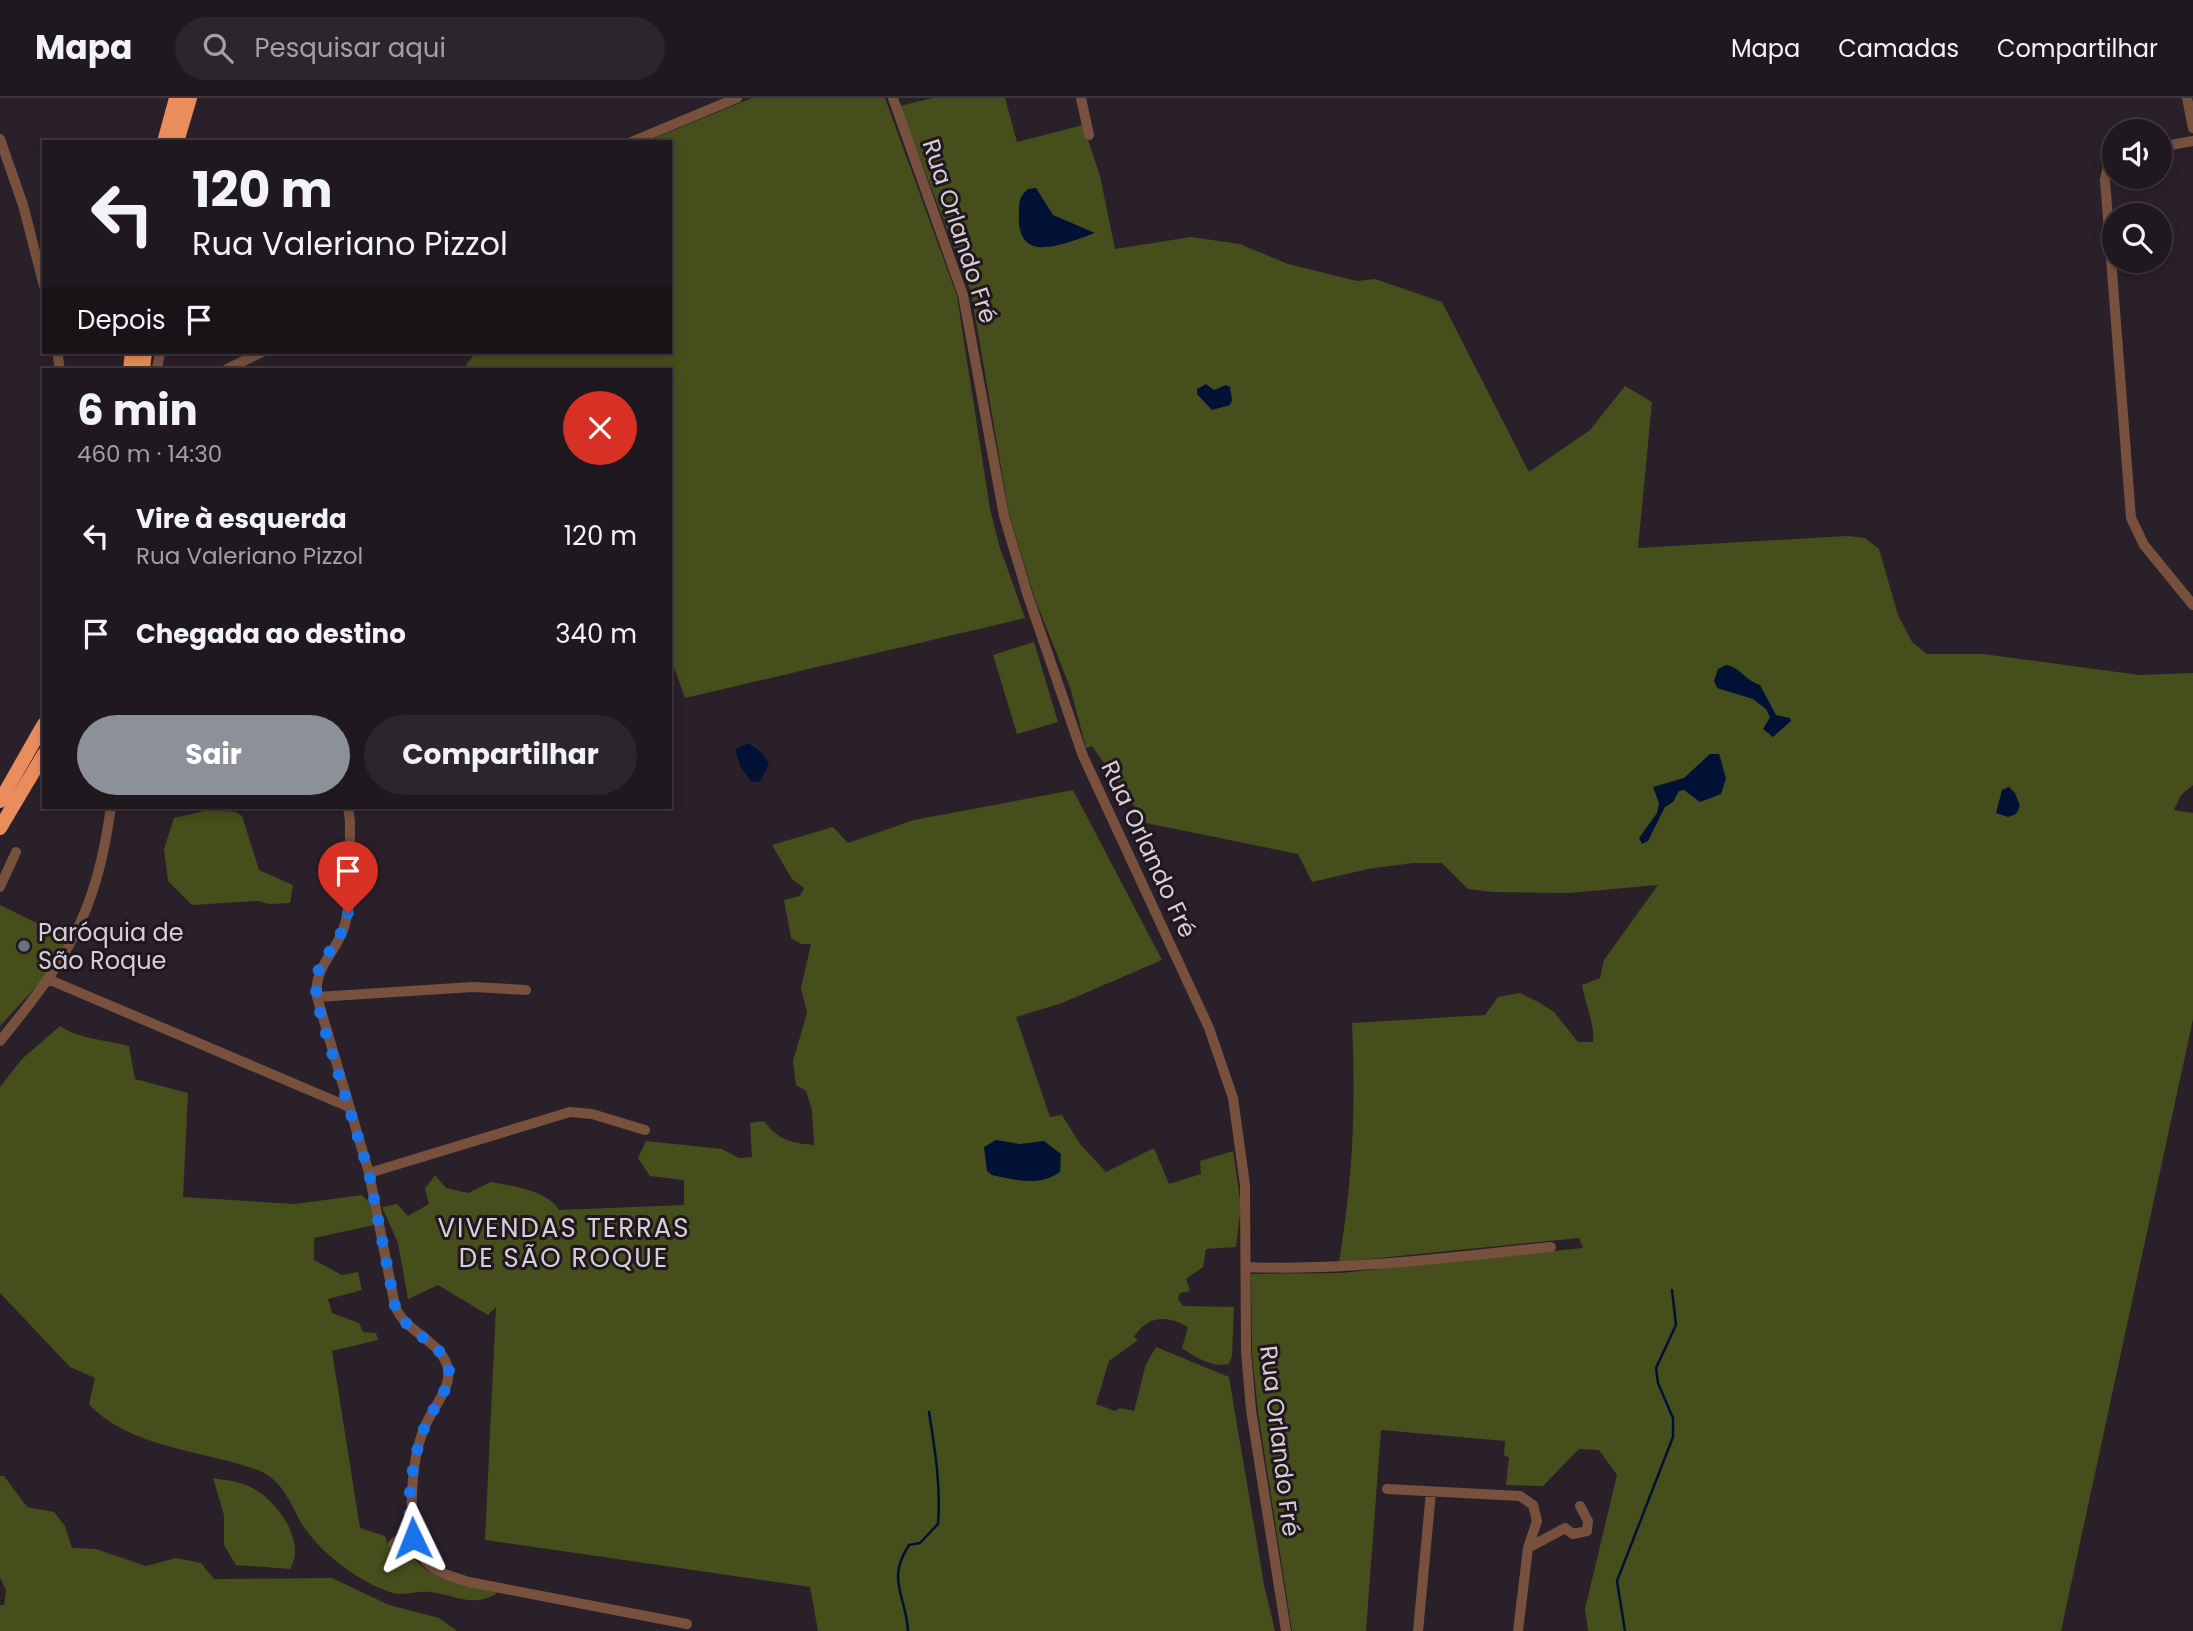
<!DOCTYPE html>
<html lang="pt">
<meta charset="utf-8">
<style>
body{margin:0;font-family:Poppins,sans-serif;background:#2d252c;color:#f1f3f6;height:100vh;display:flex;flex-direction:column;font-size:26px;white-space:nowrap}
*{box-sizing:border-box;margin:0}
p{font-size:23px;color:#a2a0a4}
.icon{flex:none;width:38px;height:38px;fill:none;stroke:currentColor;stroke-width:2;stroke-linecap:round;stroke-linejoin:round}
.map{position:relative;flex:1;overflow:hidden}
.details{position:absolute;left:42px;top:270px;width:630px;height:441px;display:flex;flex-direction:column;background:#20181f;border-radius:0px;box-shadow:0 4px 10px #0003,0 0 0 2px #3d373d}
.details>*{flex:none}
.top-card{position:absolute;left:42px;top:42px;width:630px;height:214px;border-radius:0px;box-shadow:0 4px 10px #0003,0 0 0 2px #3d373d;background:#20181f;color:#f1f3f6;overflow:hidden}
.controls{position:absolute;left:2102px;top:21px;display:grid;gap:14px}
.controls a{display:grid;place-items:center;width:70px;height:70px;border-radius:50%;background:#20181f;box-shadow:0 4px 10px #0003,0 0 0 2px #3d373d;font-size:35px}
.pin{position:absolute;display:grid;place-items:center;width:60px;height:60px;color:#fff;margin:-72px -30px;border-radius:50% 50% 50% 0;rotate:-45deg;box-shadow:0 0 7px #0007}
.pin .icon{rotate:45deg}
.me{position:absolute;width:77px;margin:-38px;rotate:358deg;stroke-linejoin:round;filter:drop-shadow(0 0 5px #0008)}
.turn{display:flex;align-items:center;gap:24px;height:147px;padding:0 35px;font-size:32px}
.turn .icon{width:91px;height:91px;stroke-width:2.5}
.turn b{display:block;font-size:49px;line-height:60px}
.then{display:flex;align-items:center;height:66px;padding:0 35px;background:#0003;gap:14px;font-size:26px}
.round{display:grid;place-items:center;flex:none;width:74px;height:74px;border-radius:37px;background:#2d252c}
.summary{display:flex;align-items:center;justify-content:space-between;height:119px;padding:0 35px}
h1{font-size:42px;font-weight:700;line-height:52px}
.primary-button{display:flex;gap:14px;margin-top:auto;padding:14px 35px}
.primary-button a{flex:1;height:80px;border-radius:42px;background:#8c9099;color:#fff;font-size:28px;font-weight:700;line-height:80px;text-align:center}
.primary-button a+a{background:#2d252c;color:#f1f3f6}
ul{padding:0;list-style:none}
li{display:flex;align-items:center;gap:21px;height:98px;padding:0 35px}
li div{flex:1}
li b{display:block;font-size:26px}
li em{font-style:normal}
header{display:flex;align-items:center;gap:42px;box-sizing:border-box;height:98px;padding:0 35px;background:#20181f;border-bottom:2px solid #3d373d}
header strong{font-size:33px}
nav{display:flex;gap:38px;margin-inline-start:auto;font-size:24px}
.search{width:490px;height:63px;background:#2d252c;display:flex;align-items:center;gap:18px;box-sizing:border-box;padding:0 24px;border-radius:38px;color:#a2a0a4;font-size:26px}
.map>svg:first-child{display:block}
.green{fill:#464e1c}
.water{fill:#001136}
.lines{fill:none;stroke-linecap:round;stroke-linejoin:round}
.stream{stroke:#001136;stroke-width:2.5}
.minor{stroke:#77513e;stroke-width:10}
.highway{stroke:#ea8d5d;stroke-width:14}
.route{stroke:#1a73e8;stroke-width:12;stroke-dasharray:0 21.6}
.worship-dot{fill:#6b7280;stroke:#20171f;stroke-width:2.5}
.labels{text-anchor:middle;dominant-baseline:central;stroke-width:6;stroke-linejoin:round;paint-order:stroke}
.street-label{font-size:24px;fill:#d6d0d6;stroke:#20171f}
.poi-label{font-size:24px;fill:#d6d0d6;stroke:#20171f;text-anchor:start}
.neighbourhood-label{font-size:26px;letter-spacing:2px;fill:#d6d0d6;stroke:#20171f}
</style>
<header>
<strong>Mapa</strong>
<div class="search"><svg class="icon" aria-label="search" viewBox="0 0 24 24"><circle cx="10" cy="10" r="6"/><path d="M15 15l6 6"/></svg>Pesquisar aqui</div>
<nav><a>Mapa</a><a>Camadas</a><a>Compartilhar</a></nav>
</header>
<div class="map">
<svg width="2193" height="1533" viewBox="0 0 2193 1533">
<rect width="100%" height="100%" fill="#2a2029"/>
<path class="green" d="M 752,0 L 885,0 L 957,198 L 990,411 L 999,447 L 1025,520 L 685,600 L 670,558 L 670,271 L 463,271 L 476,254 L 670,254 L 670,44 L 645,44 Z
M 933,0 L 1005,0 L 1017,44 L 1083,27 L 1100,78 L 1115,151 L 1191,139 L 1240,146 L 1288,166 L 1357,183 L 1375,181 L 1442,204 L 1529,374 L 1590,332 L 1625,288 L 1652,304 L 1638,450 L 1847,438 L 1865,440 L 1879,451 L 1898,517 L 1912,544 L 1927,556 L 1983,556 L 2139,577 L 2193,575 L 2193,687 L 2181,697 L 2174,712 L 2193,715 L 2193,921 L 2061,1533 L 1588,1533 L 1585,1511 L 1617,1377 L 1599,1352 L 1579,1351 L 1543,1388 L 1506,1387 L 1509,1359 L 1504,1358 L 1505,1343 L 1381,1332 L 1366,1533 L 1292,1533 L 1258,1314 L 1252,1255 L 1251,1176 L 1341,1175 L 1583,1150 L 1579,1140 L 1339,1164 C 1353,1079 1356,1011 1352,925 L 1485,917 L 1498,899 L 1520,895 L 1540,905 L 1554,914 L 1578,944 L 1593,944 C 1595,924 1585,907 1582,887 L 1600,880 L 1604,862 L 1658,787 L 1568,795 L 1493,794 L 1468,791 L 1442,765 L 1413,765 L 1368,771 L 1312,784 L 1298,756 L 1146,725 L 1092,648 L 1086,650 L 1070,589 L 1035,501 L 1009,416 L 971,194 L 900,8 Z
M 1034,544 L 1058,624 L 1017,636 L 993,557 Z
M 1073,692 L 1162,862 L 1062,905 L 1016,919 L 1050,1019 L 1062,1017 L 1080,1046 L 1106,1074 L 1154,1050 L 1169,1086 L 1201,1076 L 1200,1063 L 1233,1053 L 1241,1108 L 1236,1149 L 1206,1151 L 1203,1169 L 1186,1181 L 1190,1193 L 1180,1195 L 1178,1201 L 1183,1208 L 1234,1209 L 1232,1258 L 1229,1266 C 1212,1270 1195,1259 1182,1250 L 1188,1229 C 1167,1217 1148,1217 1134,1239 L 1138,1242 L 1109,1263 L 1096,1306 L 1115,1313 L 1120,1310 L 1134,1313 L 1146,1266 L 1156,1249 L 1229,1279 L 1264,1487 L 1275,1533 L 818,1533 L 810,1489 L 485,1442 L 496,1209 L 488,1217 L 438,1187 L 408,1201 L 398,1145 L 382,1109 L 397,1106 L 408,1118 L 429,1106 L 425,1091 L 435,1077 L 446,1090 L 468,1095 L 491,1084 C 513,1088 548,1093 559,1112 L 684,1107 L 684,1082 L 650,1078 L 638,1060 L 646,1043 L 722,1051 L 739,1060 L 752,1059 L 750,1025 L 764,1023 C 778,1042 791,1045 814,1047 L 812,1012 L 806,993 L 796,987 L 793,963 L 807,915 L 801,890 L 811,846 L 801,846 L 791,840 L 784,802 L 800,798 L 804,790 L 792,781 L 772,747 L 833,729 L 848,745 L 914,722 Z
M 208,712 L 236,714 L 242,718 L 259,772 L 293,787 L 290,805 L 270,806 L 258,803 L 192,807 L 168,783 L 164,751 L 174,720 Z
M 0,807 L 67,840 L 44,880 L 0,928 Z
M 60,928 C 78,941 107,942 129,948 L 135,981 L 188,995 L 183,1099 L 295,1106 L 362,1097 L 370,1105 L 374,1127 L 314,1140 L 314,1162 L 342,1177 L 358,1174 L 362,1192 L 328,1201 L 332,1215 L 359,1225 L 363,1234 L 376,1235 L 378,1242 L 332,1253 L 360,1430 L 385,1438 L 388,1447 L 403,1451 L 428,1473 L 495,1493 L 496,1496 C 470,1510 457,1497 430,1494 C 418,1493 404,1498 393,1495 C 359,1485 316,1452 299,1421 C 289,1402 281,1382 260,1373 C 208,1353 128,1350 89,1306 L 95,1280 L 70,1269 L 0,1195 L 0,989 L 22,961 Z
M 0,1378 L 4,1378 L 27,1409 L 54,1414 L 65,1428 L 72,1450 L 96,1451 L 146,1468 L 176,1460 L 201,1465 L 214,1481 L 332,1480 L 389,1507 L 439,1520 L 457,1533 L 0,1533 L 0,1507 L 4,1507 L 6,1492 L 0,1480 Z
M 213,1380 C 224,1382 236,1383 246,1387 C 274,1397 308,1443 290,1471 L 236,1467 L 224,1447 L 224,1417 Z"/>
<path class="water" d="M 1036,90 L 1053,117 L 1095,135 C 1066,145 1016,169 1019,116 C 1019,105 1019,98 1028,91 Z
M 1206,286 L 1214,292 L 1226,287 L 1230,289 L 1232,302 L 1230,307 L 1212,312 L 1197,296 L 1197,291 Z
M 1726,567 C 1740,569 1745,582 1760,587 L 1776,617 L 1790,620 L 1791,623 L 1773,639 L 1763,631 L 1770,619 L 1766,611 L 1753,601 L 1717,590 L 1714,583 L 1718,571 Z
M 748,645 L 761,654 L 769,666 L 760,683 L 752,684 L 741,670 L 735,652 Z
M 1710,656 L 1719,656 C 1720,658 1725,677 1726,680 L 1721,696 L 1700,704 L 1684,692 L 1679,693 L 1673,704 L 1665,709 L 1648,743 L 1642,746 L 1639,740 L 1657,715 L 1659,705 L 1653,689 L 1684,680 Z
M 2009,689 L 2015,695 L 2020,708 L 2016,716 L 2008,719 L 1996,715 L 2002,692 Z
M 996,1042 L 1020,1046 L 1044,1043 L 1061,1056 L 1060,1074 C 1039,1089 1016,1082 992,1077 L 987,1073 L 984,1049 Z"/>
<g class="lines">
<path class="stream" d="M 908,1533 C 906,1497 886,1482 909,1447 L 920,1445 L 938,1426 C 941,1388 935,1352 929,1314
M 1625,1533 L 1617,1483 L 1673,1339 L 1673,1320 L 1658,1285 L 1656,1270 L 1676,1227 L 1672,1192"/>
<path class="minor" d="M 893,0 L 963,197 L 1004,418 L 1028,498 L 1083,658 L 1209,930 L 1233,1000 L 1245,1087 L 1246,1253 L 1251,1312 L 1286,1533
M 1081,0 L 1089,37
M 2187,0 L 2193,30
M 0,41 L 23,107 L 44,188
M 631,44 L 737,0
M 2160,49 L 2193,43
M 2114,58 L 2109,62 L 2105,82 L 2131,420 L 2144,447 L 2193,507
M 57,254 L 60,271
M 157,271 L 160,254
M 227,271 L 262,254
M 348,709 L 350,723 C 349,756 354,794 345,826 C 338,854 313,868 317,899 L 369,1075 L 395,1208 C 405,1234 438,1241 447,1267 C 454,1287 434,1308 426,1326 C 411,1359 412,1395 411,1431 C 421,1469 434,1473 469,1484 L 687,1526
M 0,789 L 16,754
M 50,882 L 349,1009
M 317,899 L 473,889 L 526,892
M 0,943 C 68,860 96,816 111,709
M 369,1075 L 570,1014 L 592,1016 L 645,1032
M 1246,1169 C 1349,1173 1450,1159 1551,1149
M 1387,1391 L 1520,1398 L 1533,1407 L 1537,1423 L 1528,1450 L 1518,1533
M 393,1446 L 411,1431
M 1528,1450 L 1565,1430 L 1573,1436 L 1587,1433 L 1588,1423 L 1580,1408
M 1418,1533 L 1431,1394"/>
<path class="highway" d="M 164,44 L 176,0
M 177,44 L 190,0
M 130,271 L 132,254
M 143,271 L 145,254
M 0,703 L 44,626
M 0,730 L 44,656"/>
</g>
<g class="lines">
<path class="route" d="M 348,815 L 344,830 L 319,871 L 315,887 L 321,919 L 369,1075 L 395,1208 C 405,1235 441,1244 448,1268 C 454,1288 432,1310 425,1328 C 413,1359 404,1407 413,1440"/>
</g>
<circle class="worship-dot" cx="24" cy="848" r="7"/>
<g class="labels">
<g class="street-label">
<text transform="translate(960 133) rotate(72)">Rua Orlando Fré</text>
<text transform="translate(1149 751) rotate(65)">Rua Orlando Fré</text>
<text transform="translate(1280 1343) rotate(83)">Rua Orlando Fré</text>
</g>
<g class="poi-label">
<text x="38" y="834">Paróquia de<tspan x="38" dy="28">São Roque</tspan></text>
</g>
<g class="neighbourhood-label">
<text x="564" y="1130">VIVENDAS TERRAS<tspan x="564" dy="30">DE SÃO ROQUE</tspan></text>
</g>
</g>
</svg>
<div class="controls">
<a><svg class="icon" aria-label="sound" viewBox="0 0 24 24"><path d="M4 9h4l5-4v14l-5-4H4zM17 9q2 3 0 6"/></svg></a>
<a><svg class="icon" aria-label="search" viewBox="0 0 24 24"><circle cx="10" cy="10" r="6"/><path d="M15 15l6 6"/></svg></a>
</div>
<div class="pin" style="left:348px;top:815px;background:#d93025"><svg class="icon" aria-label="arrive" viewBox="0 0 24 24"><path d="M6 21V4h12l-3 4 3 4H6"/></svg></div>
<svg class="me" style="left:413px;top:1440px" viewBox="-20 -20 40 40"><path d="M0-17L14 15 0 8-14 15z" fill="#1a73e8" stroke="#fff" stroke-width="4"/></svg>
<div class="top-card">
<div class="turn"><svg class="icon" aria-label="left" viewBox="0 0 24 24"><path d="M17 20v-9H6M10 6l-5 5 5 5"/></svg><div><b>120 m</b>Rua Valeriano Pizzol</div></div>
<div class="then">Depois<svg class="icon" aria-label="arrive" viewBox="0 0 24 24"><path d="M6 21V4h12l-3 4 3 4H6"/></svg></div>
</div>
<section class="details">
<div class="summary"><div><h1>6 min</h1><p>460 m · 14:30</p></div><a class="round" style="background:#d93025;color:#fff"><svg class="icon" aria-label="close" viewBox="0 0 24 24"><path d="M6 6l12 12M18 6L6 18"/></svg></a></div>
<ul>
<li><svg class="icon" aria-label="left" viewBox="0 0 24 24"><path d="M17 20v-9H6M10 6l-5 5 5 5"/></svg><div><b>Vire à esquerda</b><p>Rua Valeriano Pizzol</p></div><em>120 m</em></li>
<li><svg class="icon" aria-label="arrive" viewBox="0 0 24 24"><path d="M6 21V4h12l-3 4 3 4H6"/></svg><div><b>Chegada ao destino</b></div><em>340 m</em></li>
</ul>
<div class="primary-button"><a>Sair</a><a>Compartilhar</a></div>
</section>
</div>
